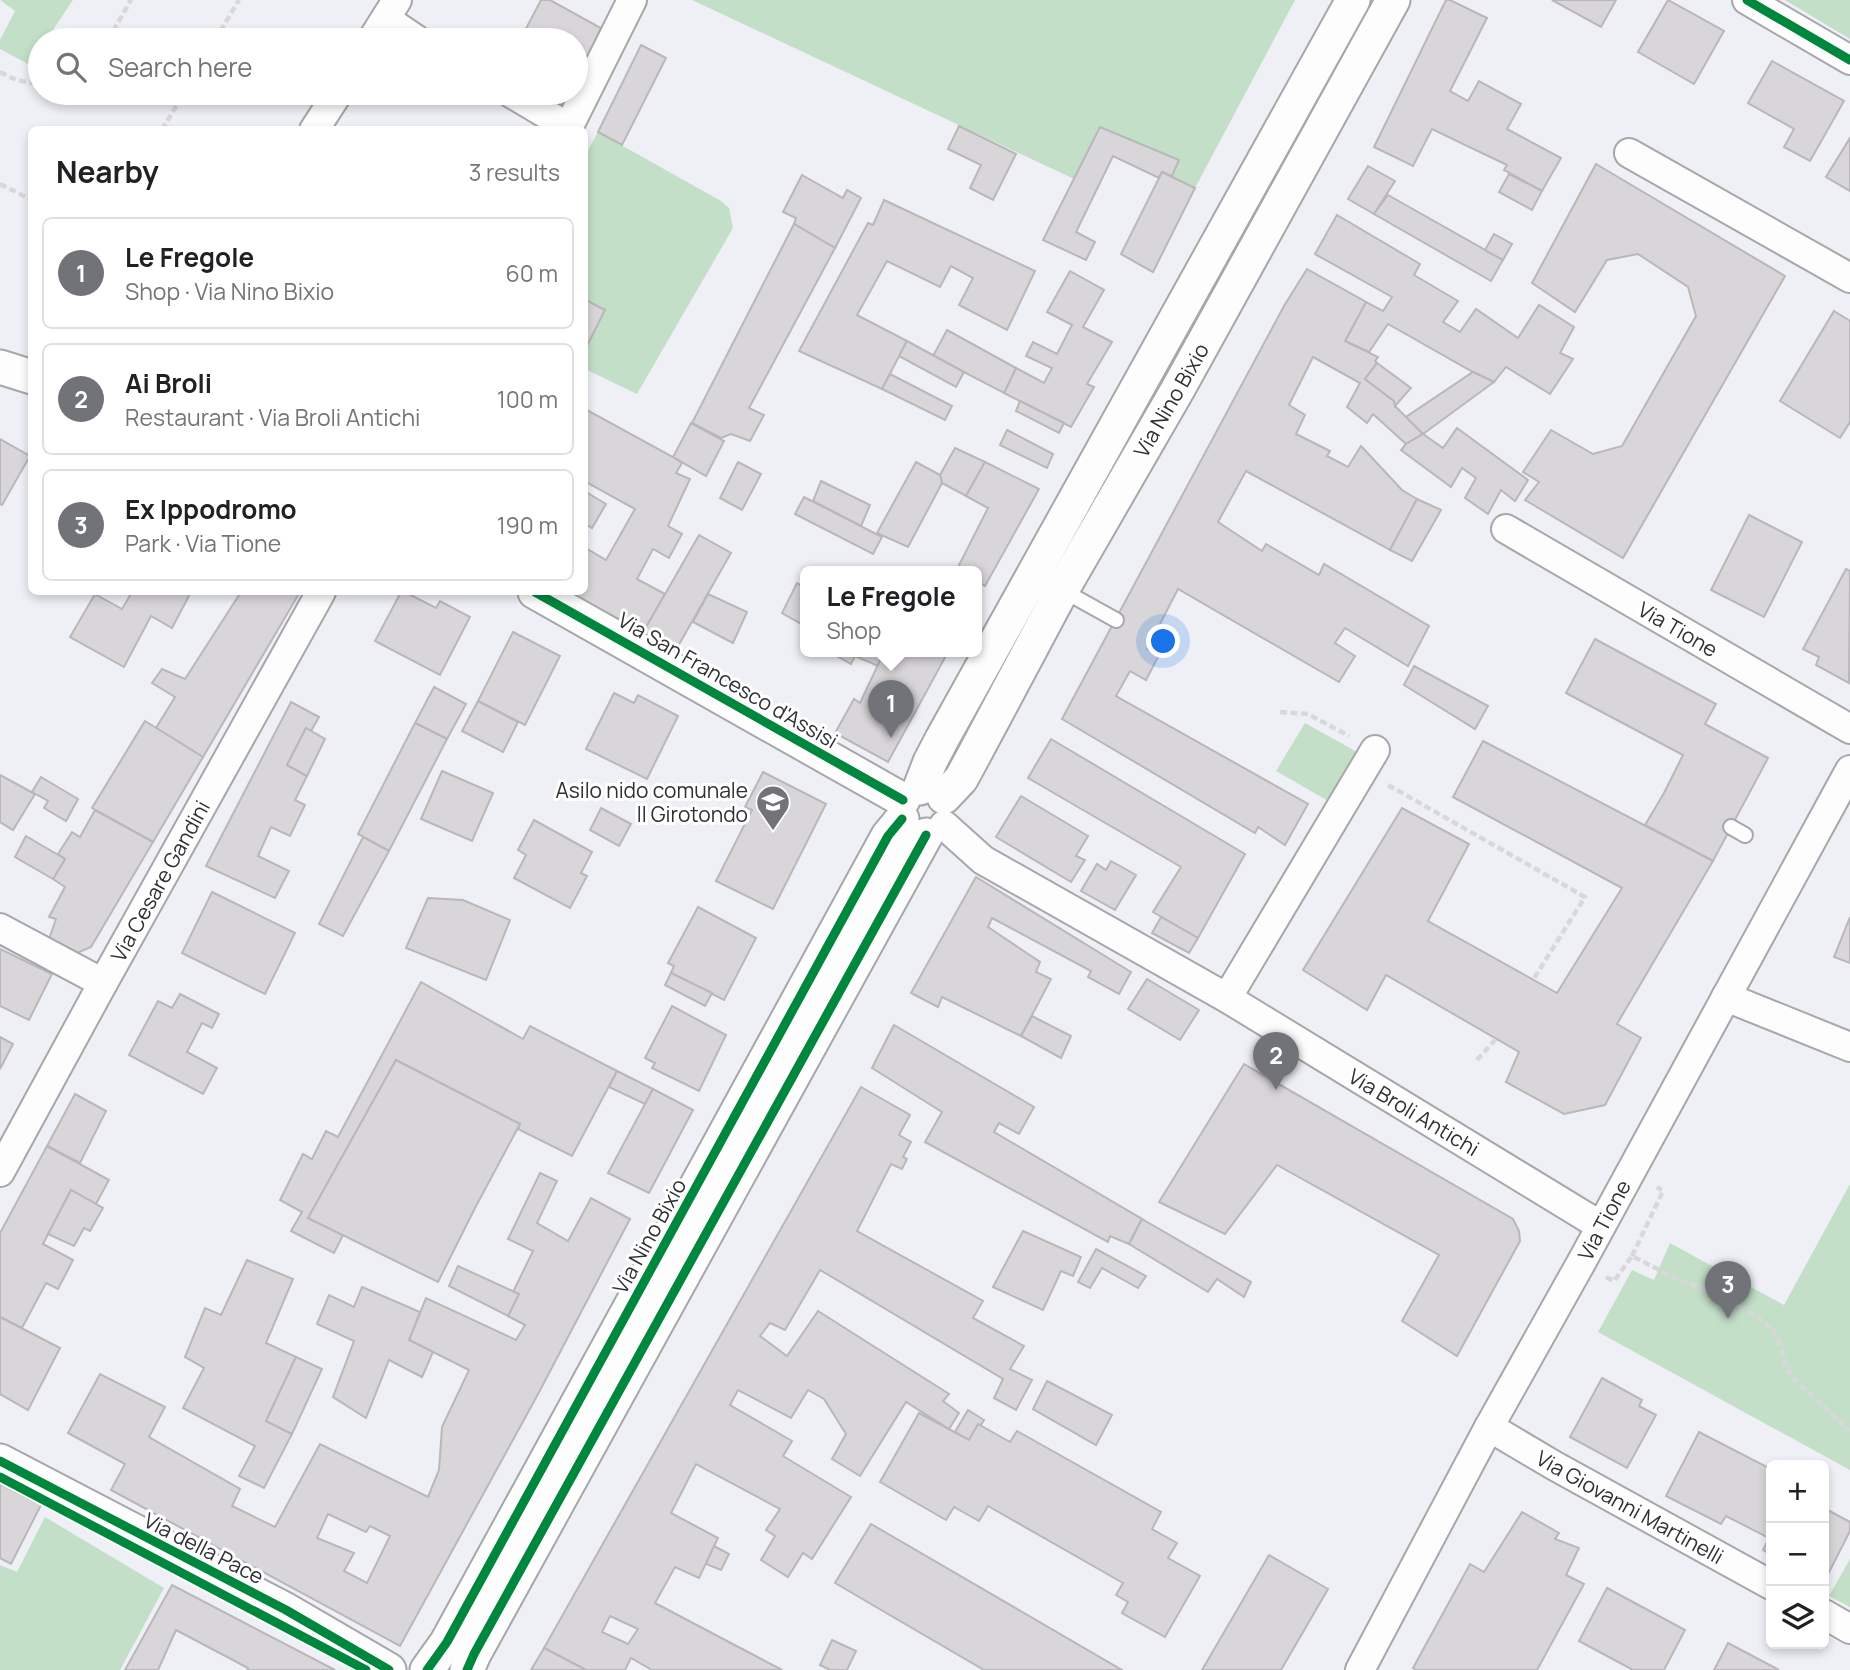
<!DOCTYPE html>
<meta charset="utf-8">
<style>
:root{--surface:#fff;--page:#f6f6f6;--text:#202124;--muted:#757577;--line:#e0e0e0;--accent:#727378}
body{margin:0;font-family:Manrope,sans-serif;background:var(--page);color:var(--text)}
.controls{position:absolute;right:21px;bottom:21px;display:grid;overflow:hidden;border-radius:10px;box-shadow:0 4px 10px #0003}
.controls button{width:63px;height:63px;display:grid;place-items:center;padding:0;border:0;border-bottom:2px solid var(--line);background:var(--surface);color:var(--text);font:35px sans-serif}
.you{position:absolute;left:1164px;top:642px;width:24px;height:24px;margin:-18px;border:5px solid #fff;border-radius:50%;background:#1a73e8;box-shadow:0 0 0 10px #1a73e833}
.badge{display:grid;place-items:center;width:46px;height:46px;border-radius:50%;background:var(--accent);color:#fff;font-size:23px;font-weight:700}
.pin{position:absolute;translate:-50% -58px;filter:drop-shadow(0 2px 4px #0008)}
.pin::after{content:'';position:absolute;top:37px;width:24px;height:21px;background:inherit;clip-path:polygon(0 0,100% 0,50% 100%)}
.popup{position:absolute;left:800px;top:566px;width:182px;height:91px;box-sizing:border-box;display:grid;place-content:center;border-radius:10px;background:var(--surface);filter:drop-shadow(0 2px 5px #0005);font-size:23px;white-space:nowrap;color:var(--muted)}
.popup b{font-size:26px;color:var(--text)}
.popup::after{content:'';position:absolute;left:50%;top:100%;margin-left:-14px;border:14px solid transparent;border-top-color:var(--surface)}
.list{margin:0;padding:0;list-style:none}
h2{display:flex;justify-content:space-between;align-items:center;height:91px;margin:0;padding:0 28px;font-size:30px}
h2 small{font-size:23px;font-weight:400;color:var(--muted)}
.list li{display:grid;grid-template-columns:46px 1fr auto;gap:21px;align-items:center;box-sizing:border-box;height:112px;margin:0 14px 14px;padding:0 14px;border:2px solid var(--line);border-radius:10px}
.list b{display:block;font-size:26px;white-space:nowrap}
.list p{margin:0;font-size:23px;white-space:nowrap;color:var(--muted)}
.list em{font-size:23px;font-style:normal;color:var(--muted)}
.icon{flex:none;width:38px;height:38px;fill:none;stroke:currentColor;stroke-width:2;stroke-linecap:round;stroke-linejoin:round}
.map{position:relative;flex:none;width:1850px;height:1670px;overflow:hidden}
.search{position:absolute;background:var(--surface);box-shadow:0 4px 10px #0003;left:28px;top:28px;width:560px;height:77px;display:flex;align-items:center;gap:18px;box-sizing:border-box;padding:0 24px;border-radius:38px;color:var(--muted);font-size:26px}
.panel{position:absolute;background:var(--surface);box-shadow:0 4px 10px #0003;left:28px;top:126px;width:560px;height:469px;border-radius:10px}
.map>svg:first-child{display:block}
</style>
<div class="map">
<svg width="1850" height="1670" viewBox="0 0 1850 1670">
<rect width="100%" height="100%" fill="#eff0f6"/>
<g fill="#c3dfc8">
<path d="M0,0H73L46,40H40V49L30,65L0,49V40L15,11Z"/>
<path d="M692,0H1295L1195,188L1172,176L1179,160L1100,127L1074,179Z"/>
<path d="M1785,0H1850V39Z"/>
<path d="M598,132L721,201L729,208L733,228L637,394L585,369L584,352L605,311L584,299L585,156Z"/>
<path d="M1305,723L1357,752L1330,802L1276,771Z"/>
<path d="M1850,1184V1470L1598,1332L1632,1270L1654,1280L1670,1243L1784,1305Z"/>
<path d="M45,1517L164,1588L120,1670H0V1565L17,1572Z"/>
<path d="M1850,1559V1607L1829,1596Z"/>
</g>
<g fill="#d9d6d9" stroke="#b9b7b9" stroke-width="2" fill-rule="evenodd">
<path d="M541,0H550L608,32L576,92V40H520Z"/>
<path d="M1446,0H1450L1487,18L1450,91L1468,101L1479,81L1521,104L1507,129L1561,158L1542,191L1504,170L1507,165L1432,129L1413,166L1374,147Z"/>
<path d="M1552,0H1616L1601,27Z"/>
<path d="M1668,0L1724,31L1694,84L1638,52Z"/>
<path d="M641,45L666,58L622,145L598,132Z"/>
<path d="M1772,61L1844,101L1810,161L1784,147L1794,129L1748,103Z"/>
<path d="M524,93H575L564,114Z"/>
<path d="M959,126L1016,154L993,200L970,188L981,165L948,149Z"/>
<path d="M1100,127L1179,160L1172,176L1162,172L1159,178L1113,156L1076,232L1095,242L1086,260L1043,240Z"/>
<path d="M1850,138V191L1826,177Z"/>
<path d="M1596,164L1785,276L1623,558L1525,500L1539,482L1523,472L1551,430L1593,454L1622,446L1696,316L1688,287L1638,254L1607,260L1575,312L1532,283Z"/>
<path d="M1368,166L1395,181L1374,214L1348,199Z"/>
<path d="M1162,172L1195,188L1153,272L1121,254Z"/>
<path d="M1509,174L1542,191L1532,210L1499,192Z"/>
<path d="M802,175L843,198L847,190L861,198L835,248L794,224L796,218L783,212Z"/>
<path d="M1388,195L1503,260L1491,281L1374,214Z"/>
<path d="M884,200L1035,271L1007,330L959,305L973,278L951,266L940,287L887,261L857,315L907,341L882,389L799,351L868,223L873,225Z"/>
<path d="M1337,215L1420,264L1414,275L1458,301L1443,322L1460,332L1476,309L1518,338L1539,305L1574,327L1560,353L1573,359L1550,394L1506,367L1494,382L1473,372L1388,324L1369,352L1345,341L1366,302L1383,311L1392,297L1315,254Z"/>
<path d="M794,224L835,248L749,408L764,415L750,441L731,434L721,438L692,423Z"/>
<path d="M1494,234L1512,244L1503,260L1485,250Z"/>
<path d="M1307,269L1366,302L1345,341L1378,357L1375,361L1377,363L1365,379L1394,401L1395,406L1423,434L1406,444L1373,414L1367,423L1347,407L1360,383L1313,357L1289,405L1305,415L1296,434L1330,451L1327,456L1348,467L1361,446L1402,490L1417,499L1390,550L1246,471L1218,522L1262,551L1266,544L1319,575L1324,564L1429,626L1408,666L1345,628L1335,643L1355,656L1339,682L1178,589L1147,649L1159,655L1146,680L1130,671L1116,696L1308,804L1285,845L1258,827L1255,833L1062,719L1284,306Z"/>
<path d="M1070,271L1104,290L1083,327L1112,342L1087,384L1094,387L1071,427L1004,393L1016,368L1044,383L1052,368L1026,356L1033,342L1057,354L1072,325L1047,312Z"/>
<path d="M584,299L605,310L584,352Z"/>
<path d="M1834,311L1850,321V422L1840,438L1780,401Z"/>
<path d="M947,330L1016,368L1004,393L933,356Z"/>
<path d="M907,341L964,372L956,387L899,356Z"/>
<path d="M1377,363L1411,388L1395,406L1394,401L1365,379Z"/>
<path d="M1473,372L1494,382L1423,434L1406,417Z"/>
<path d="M890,374L952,406L945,420L882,389Z"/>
<path d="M1020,401L1064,423L1059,433L1016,411Z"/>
<path d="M585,409L673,457L682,463L676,473L690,479L668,526L682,534L669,558L653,549L637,579L665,594L641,636L566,592H584V547L606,560L635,509L584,481Z"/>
<path d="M691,423L724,441L706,476L673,457Z"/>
<path d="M1457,428L1528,480L1515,501L1501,490L1488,514L1465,498L1476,478L1462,468L1451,487L1401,450L1406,444L1423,434L1443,448Z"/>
<path d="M1007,430L1053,454L1047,468L1000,445Z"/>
<path d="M0,439L30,456L2,505L0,504Z"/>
<path d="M955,448L985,462L966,496L942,483L940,475Z"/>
<path d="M738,462L761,474L742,510L720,498Z"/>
<path d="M916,462L940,475L942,483L908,547L877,533Z"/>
<path d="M985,462L1039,489L985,586L977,582V572L956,571L988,508L966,496Z"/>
<path d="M821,481L870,505L861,526L813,501Z"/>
<path d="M586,492L606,504L592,528L584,523V495Z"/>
<path d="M804,497L882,537L873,554L795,514Z"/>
<path d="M1417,499L1441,510L1412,561L1390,550Z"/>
<path d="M1749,515L1802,542L1764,617L1711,590Z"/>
<path d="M699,535L731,553L673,655L641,636Z"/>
<path d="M1846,569L1850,571L1849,683L1816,665L1819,657L1803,649Z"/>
<path d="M797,583L805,588V626L782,613Z"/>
<path d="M132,592H191L172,628L151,616L124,667L70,637L95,594L122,609Z"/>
<path d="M241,592H300L203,757L156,728L175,697L152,683L162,669L185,679Z"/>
<path d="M401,592H405L436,608L440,601L470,617L440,675L375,641Z"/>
<path d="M708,594L747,612L733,643L693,622Z"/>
<path d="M513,632L560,656L525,725L478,701Z"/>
<path d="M1595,639L1716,704L1705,724L1768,758L1713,861L1645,825L1664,793L1683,755L1566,693Z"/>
<path d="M830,652H884L878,666L855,656L851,664Z"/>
<path d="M884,652H948L888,762L835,733L854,699L860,703Z"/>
<path d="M1414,666L1488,706L1475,729L1404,685Z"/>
<path d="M434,687L466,704L447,739L415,723Z"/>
<path d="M614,693L634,703L638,695L678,716L647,779L586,749Z"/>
<path d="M478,701L518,722L503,752L462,731Z"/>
<path d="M291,702L319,717L311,731L306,728L287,765L307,776L295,800L305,805L290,836L271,827L258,856L289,871L275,898L206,866Z"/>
<path d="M145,721L203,757L153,842L92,808Z"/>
<path d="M415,723L447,739L389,851L358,834Z"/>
<path d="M306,728L325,739L307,776L287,765Z"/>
<path d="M1051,739L1245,854L1198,938L1153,912L1181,867L1028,778Z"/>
<path d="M1483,741L1713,861L1617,1024L1641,1038L1605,1105L1564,1114L1506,1082L1519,1052L1386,975L1367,1010L1303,970L1402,808L1469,844L1428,921L1557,993L1622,888L1453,797Z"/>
<path d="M442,771L493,793L472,841L421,819Z"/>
<path d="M763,772L826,804L773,909L716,881L752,810L745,807Z"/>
<path d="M0,775L35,794L13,830L0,822Z"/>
<path d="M41,777L78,799L66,821L44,808L48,801L32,792Z"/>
<path d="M1021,796L1088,836L1076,856L1085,860L1071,882L996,837Z"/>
<path d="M601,808L631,824L619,846L590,830Z"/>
<path d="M95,810L153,842L91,947L75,954L49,939L56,919L49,917L65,887L53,879L65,859L58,854L72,832L80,837Z"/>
<path d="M534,820L592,852L581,873L587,876L570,908L514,878L526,855L518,850Z"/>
<path d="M26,836L65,859L53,879L15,857Z"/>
<path d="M363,837L389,851L343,936L319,924Z"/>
<path d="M1111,861L1136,875L1115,910L1081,891L1097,864L1106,870Z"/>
<path d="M976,877L1131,972L1119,994L1088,977L1091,971L992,918L988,927L1040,962L1036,972L1051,979L1021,1036L942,997L938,1007L911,993Z"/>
<path d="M212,892L295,933L265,994L182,953Z"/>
<path d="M428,898L463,900L510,920L486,980L406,948Z"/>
<path d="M698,907L756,938L724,1000L671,973L674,966L668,963Z"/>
<path d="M1161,917L1198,938L1189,953L1152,933Z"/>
<path d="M1850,917V963L1834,957Z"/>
<path d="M0,949L52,974L29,1020L0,1006Z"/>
<path d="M671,973L712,993L705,1006L665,985Z"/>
<path d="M1147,979L1199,1010L1180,1040L1128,1009Z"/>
<path d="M421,982L523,1039L530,1026L617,1071L572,1156L518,1129L520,1124L396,1060L308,1218L343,1235L334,1253L291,1231L302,1212L280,1200L303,1154L312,1159L326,1131L338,1137Z"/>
<path d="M180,994L219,1014L212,1028L202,1023L187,1052L217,1068L203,1094L129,1055L158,1001L172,1008Z"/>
<path d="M672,1006L726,1035L699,1091L652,1068L655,1063L645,1058Z"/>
<path d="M1032,1016L1071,1036L1061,1058L1021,1036Z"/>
<path d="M894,1025L1034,1107L1019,1134L999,1123L994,1132L1142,1219L1129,1244L1110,1236L1108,1242L925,1142L942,1112L872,1068Z"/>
<path d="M0,1037L13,1044L0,1069Z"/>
<path d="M396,1060L520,1124L475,1208L438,1282L308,1218Z"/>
<path d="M1244,1064L1513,1219L1519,1231L1520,1241L1457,1356L1402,1321L1439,1255L1277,1165L1225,1234L1159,1202Z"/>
<path d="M617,1071L653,1089L645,1104L609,1087Z"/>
<path d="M861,1087L910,1115L899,1135L911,1142L903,1157L907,1159L902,1169L891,1164L857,1231L983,1301L973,1318L1024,1346L1010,1369L1032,1380L1016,1410L994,1398L1003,1379L820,1270L785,1330L770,1323L760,1336L787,1356L818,1311L949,1394L943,1401L959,1413L949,1429L906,1402L860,1476L832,1459L846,1434L824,1399L808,1390L791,1418L738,1390L730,1405L792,1441L783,1456L851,1497L812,1559L803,1553L788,1577L761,1560L775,1536L766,1530L780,1509L696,1464L671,1513L718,1538L699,1578L675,1567L655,1603L782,1670H652L631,1658L625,1670H586L544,1648ZM610,1616L638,1629L628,1644L602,1632Z"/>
<path d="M653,1089L693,1110L649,1193L608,1173Z"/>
<path d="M75,1094L106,1111L80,1163L47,1146Z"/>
<path d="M47,1146L109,1180L96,1204L71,1190L43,1244L73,1260L58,1289L46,1283L22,1328L0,1317V1233Z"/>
<path d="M540,1173L557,1181L537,1223L568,1241L591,1198L630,1219L537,1396L400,1646L111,1490L125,1464L68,1433L100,1374L165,1407L149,1437L240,1489L232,1506L275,1527L320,1444L428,1497L439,1470L442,1427L469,1370L409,1340L426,1298L516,1340L525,1325L508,1316L519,1294L513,1292L533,1251L508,1239ZM328,1514L366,1532L370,1526L390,1536L367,1583L344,1571L354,1553L317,1538Z"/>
<path d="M71,1190L103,1208L90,1231L84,1228L74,1246L48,1234Z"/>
<path d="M1142,1219L1251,1282L1244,1297L1217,1279L1208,1292L1129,1244Z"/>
<path d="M1023,1231L1081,1257L1073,1276L1061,1271L1043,1310L993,1287Z"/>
<path d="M1096,1249L1146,1276L1138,1288L1102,1268L1090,1288L1078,1282Z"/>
<path d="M247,1260L293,1279L266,1343L296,1357L266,1421L292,1434L264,1488L239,1476L255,1446L183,1408L204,1368L185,1357L205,1308L221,1315Z"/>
<path d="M458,1266L519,1294L508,1316L449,1286Z"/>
<path d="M362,1287L420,1312L409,1340L433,1352L422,1377L389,1360L366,1418L333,1397L354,1341L317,1324L329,1295L354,1307Z"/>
<path d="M0,1317L60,1348L28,1410L0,1394Z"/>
<path d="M296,1357L322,1369L292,1434L266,1421Z"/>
<path d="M1602,1378L1642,1400L1639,1406L1656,1415L1627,1468L1570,1437Z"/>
<path d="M1047,1381L1112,1415L1096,1445L1033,1409Z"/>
<path d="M968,1410L984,1420L971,1441L955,1432Z"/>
<path d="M919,1413L969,1440L978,1424L1010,1442L1017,1431L1161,1512L1152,1529L1177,1543L1168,1558L1200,1576L1165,1637L1122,1613L1128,1602L1116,1595L1123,1583L988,1506L979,1521L954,1507L946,1520L880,1482Z"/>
<path d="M1699,1432L1771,1469V1555L1763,1550L1769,1538L1726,1516L1721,1524L1666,1496Z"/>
<path d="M0,1484L41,1505L11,1564L0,1558Z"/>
<path d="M1824,1508L1850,1522V1531L1824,1582Z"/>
<path d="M1522,1512L1559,1533L1555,1539L1579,1548L1566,1575L1584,1584L1537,1670H1416L1413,1668L1470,1564L1484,1572Z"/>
<path d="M871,1524L1122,1670H984L835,1583Z"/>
<path d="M714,1546L729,1554L721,1570L706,1564Z"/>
<path d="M1269,1555L1328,1589L1281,1670H1202Z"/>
<path d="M172,1585L335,1670H247L248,1668L176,1630L158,1670H125Z"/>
<path d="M1607,1588L1685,1630L1664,1670H1633L1579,1641Z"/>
<path d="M832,1640L856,1651L847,1670H830L820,1665Z"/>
<path d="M1728,1643L1779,1670H1714Z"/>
<path d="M544,1648L586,1670H531Z"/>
</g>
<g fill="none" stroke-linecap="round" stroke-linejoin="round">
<g stroke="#a6a7ab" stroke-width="18">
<g id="service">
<path d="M1062,590L1116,620"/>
<path d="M1731,827L1745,835"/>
</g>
</g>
<g stroke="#a6a7ab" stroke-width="32">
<g id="minor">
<path d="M1747,0L1850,60"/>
<path d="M386,19L417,40"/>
<path d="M372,40L397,0"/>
<path d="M511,93L568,127"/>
<path d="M314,130L338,93"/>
<path d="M567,130L632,0"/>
<path d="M1629,153L1850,278"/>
<path d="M1506,529L1850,729"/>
<path d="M944,825L983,860L1227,998L1601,1226"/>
<path d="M0,928L103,983"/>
<path d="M1726,997L1850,1047"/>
<path d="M1227,998L1375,750"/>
<path d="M0,1172L103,983L321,592"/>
<path d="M1489,1427L1555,1466L1771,1585"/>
<path d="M1824,1614L1850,1629"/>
<path d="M1360,1670L1489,1427L1581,1263L1850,770"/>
</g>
</g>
<g stroke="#a6a7ab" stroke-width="37">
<g id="tertiary">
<path d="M0,367L32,377"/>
<path d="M535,592L903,800"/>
<path d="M920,788L930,762L942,739L1353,0"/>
<path d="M944,797L961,779L973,757L1062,590L1178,389L1393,0"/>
<path d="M0,1461L286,1610L389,1670"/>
<path d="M427,1670L447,1642L888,836L902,819"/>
<path d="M467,1670L474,1654L926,835"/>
</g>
</g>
<g stroke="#d8d8da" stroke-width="4.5" stroke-dasharray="7 3.5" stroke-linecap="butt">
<path d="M108,40L131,0"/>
<path d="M215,40L239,0"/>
<path d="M0,72L16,80L40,84"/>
<path d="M162,130L184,93"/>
<path d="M0,184L32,200"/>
<path d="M1280,712L1308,714L1349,736"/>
<path d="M1388,785L1585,897L1533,980"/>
<path d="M1477,1060L1496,1039"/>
<path d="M1632,1256L1663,1191L1657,1187"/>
<path d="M1606,1277L1614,1281L1632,1256L1675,1278L1704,1289L1754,1315L1773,1329L1781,1347L1786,1367L1794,1379L1850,1431"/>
</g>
<use href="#service" stroke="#fdfdfe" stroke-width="14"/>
<use href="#minor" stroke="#fdfdfe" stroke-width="28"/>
<use href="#tertiary" stroke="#fdfdfe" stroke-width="33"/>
<g stroke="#fff" stroke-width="13">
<g id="cycleway">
<path d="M1747,0L1850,60"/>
<path d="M535,592L903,800"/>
<path d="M0,1461L286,1610L389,1670"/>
<path d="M0,1477L366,1670"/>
<path d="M427,1670L447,1642L888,836L902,819"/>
<path d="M467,1670L474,1654L926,835"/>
</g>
</g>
<use href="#cycleway" stroke="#00873e" stroke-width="9"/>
</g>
<defs>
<g id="school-pin" transform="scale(1.75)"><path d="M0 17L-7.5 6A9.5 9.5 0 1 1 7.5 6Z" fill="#727378" stroke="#fff"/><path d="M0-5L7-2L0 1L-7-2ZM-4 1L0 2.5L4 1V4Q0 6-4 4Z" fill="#fff"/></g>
</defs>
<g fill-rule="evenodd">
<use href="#school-pin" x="773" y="802"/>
</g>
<g text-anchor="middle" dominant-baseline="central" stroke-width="6" stroke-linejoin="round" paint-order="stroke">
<g font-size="21" fill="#2f3034" stroke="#fff">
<text transform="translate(1171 400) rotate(-60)">Via Nino Bixio</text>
<text transform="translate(1678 629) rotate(30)">Via Tione</text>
<text transform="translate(728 680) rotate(30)">Via San Francesco d'Assisi</text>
<text transform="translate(160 881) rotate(-61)">Via Cesare Gandini</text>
<text transform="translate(1414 1112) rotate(31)">Via Broli Antichi</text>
<text transform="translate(1604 1220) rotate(-62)">Via Tione</text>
<text transform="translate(649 1236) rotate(-61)">Via Nino Bixio</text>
<text transform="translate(1630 1507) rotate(29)">Via Giovanni Martinelli</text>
<text transform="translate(204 1548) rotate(27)">Via della Pace</text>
</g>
<g font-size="21" fill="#2f3034" stroke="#fff" text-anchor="end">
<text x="748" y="790">Asilo nido comunale<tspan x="748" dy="24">Il Girotondo</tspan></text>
</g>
</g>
</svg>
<div class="controls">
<button>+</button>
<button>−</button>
<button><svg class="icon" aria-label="layers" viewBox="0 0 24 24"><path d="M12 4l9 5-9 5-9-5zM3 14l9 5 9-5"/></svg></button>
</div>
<div class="you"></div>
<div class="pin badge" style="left:891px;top:738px">1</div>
<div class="popup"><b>Le Fregole</b>Shop</div>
<div class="pin badge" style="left:1276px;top:1090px">2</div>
<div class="pin badge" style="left:1728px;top:1319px">3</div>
<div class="search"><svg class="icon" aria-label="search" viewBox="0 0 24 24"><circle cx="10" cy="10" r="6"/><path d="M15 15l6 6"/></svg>Search here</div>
<section class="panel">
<h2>Nearby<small>3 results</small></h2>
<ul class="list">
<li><span class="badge">1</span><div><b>Le Fregole</b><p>Shop · Via Nino Bixio</p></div><em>60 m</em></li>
<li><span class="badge">2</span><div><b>Ai Broli</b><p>Restaurant · Via Broli Antichi</p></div><em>100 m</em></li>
<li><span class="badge">3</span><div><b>Ex Ippodromo</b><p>Park · Via Tione</p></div><em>190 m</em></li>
</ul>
</section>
</div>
